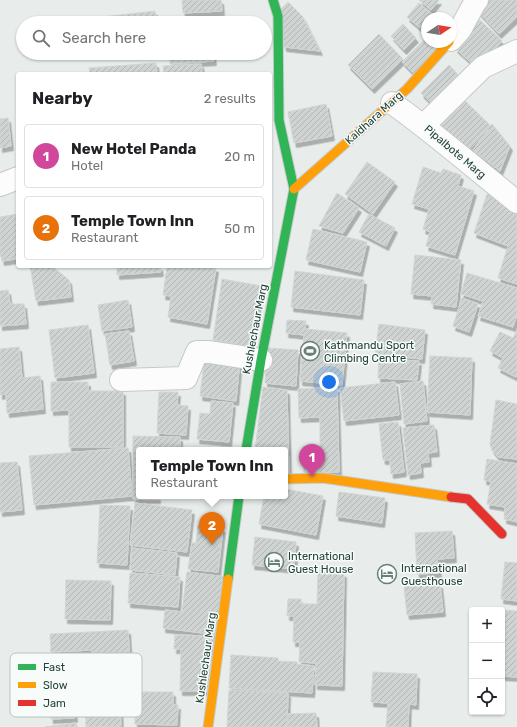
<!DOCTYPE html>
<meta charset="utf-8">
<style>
:root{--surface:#fff;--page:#f6f6f6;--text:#202124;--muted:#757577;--line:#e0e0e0;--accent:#697e78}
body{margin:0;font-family:Rubik,sans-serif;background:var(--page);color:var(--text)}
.controls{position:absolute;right:12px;bottom:12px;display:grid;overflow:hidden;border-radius:4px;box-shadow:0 1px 3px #0004}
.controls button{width:36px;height:36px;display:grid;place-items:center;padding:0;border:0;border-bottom:1px solid var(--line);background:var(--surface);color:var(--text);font:20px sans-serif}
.compass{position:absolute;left:421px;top:12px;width:36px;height:36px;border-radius:50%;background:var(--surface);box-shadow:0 1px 3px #0004;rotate:78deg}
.you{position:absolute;left:329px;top:382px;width:14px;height:14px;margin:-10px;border:3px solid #fff;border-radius:50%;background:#1a73e8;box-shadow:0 0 0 6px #1a73e833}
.badge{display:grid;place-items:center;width:26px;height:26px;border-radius:50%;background:var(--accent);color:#fff;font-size:13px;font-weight:700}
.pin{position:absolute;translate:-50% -33px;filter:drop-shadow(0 1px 2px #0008)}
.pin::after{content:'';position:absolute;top:21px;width:14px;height:12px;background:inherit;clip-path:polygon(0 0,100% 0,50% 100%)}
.popup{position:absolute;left:136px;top:447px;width:152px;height:52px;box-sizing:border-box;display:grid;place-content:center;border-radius:4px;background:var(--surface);filter:drop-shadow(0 1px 3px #0005);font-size:13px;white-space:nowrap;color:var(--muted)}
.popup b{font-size:15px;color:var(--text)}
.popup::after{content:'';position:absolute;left:50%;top:100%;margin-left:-8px;border:8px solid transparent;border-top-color:var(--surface)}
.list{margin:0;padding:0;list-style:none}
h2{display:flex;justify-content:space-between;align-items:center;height:52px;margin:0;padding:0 16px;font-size:17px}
h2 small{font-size:13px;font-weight:400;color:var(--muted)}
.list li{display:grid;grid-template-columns:26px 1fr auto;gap:12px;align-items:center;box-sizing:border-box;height:64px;margin:0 8px 8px;padding:0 8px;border:1px solid var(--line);border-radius:4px}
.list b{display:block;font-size:15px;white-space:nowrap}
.list p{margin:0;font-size:13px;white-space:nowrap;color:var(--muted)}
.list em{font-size:13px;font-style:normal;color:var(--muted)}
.icon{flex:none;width:22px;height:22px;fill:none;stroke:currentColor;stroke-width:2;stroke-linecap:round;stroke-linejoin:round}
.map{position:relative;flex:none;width:517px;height:727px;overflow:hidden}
.search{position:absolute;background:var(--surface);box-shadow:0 1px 3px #0004;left:16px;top:16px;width:256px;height:44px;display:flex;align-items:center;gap:10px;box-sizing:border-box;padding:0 14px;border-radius:22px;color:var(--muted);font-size:15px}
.panel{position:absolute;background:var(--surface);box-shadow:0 1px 3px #0004;left:16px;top:72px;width:256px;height:196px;border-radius:4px}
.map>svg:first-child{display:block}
</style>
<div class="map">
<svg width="517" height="727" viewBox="0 0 517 727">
<defs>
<pattern id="building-hatch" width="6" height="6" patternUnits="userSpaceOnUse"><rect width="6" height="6" fill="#cfd4d2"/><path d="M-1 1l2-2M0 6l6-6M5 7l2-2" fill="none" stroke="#b2b7b5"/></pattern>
<filter id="shadow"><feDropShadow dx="2.5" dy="4.5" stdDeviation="0" flood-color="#0004"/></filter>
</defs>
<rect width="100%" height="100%" fill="#e8edeb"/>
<g fill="url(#building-hatch)" stroke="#d1d6d4" filter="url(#shadow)">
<path d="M182,0H221L222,11L183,13Z"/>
<path d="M419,0H439L431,10Z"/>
<path d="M481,0H516L517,2V17L499,34L474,7Z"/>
<path d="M288,2L303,17L320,51L284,47L281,9Z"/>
<path d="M419,3L432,14L429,18H427V21L420,28L407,17Z"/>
<path d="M155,11L156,23H85V19Z"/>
<path d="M210,19V23H168Z"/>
<path d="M480,20L502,41L477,68L455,48Z"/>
<path d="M403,24L416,38L404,50L391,36Z"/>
<path d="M379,34L403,59L372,89L348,65Z"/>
<path d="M426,38L427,42H430L439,52L415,75L402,62Z"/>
<path d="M170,53H213L214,61L170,64Z"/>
<path d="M156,63L157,74H90L89,68Z"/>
<path d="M201,64L202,74H164L163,66Z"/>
<path d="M449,65L465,82L438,110L421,93Z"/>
<path d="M460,96L492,127L468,151L436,120Z"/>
<path d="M326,104L332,136L294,143L288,112Z"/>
<path d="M8,118L11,146L0,148V119Z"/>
<path d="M492,124L510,146L500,171L473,150Z"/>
<path d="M367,162L395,182L373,214L345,194Z"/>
<path d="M423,167L441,173L443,169L461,175L458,186L474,191L455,255L426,246L430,232L423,229L429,209L412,204Z"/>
<path d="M337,193L359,208L343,233L319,226Z"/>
<path d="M487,194L517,212V284L498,278L508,246L474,233Z"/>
<path d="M18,214V253H14L16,259L2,261L1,256H0V217Z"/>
<path d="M369,214L395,228L386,246L359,232Z"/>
<path d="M313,229L367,242L360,272L306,260Z"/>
<path d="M415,255L461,260L456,307L431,304L432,296L411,294Z"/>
<path d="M30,266H52L69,280L71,297L36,301Z"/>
<path d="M117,266H160L161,272L117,275Z"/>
<path d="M167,266H206L216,268L207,324L168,317L171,296L163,295Z"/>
<path d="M295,271L364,280L360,315L291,307Z"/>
<path d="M467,273L517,288V314L513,327L478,316L483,301L461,294Z"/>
<path d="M222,279L261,286L252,347L213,340Z"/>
<path d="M8,290L10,304H24L26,324L0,326V291Z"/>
<path d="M462,298L478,304L469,332L453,326Z"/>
<path d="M128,300L132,327L102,331L98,305Z"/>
<path d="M287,320L306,321L305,329L347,333L342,385L300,381L304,335L286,333Z"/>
<path d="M379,324L425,330L422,359L375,354Z"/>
<path d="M88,325L94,373L55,378L49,330Z"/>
<path d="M517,330V375L516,377L498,368L503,358L490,351L500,332L513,338Z"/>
<path d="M129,331L134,361L110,365L105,334Z"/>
<path d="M19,347L22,378L40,376L43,409L7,413L6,394L0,395V349Z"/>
<path d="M267,348L298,350L296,386L265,383Z"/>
<path d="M205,354L240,359L236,401L200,396Z"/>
<path d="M430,356L472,358L470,415L427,412Z"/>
<path d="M379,359L419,361L417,380L378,378Z"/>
<path d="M423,381L427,421L404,424L400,384Z"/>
<path d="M51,382H88V391H123V447H69V410L51,411Z"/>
<path d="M395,382L399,415L344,421L340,388Z"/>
<path d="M263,387L287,390L289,477H285V450H255Z"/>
<path d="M337,388L339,472L304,473L303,447H320V417L299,418L298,389Z"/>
<path d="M159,392H178L177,405L188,406L186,435L157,433Z"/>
<path d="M496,400L517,404V459L498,457L492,450L490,444Z"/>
<path d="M211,401L233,403L229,442L197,439L200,413L210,414Z"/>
<path d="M398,422L404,472L391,474L390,460H383L379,424Z"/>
<path d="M434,425L437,452L428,453L429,462L420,463L421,473L408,475L403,428Z"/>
<path d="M133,436L180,437V450H139V496H158V499H133Z"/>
<path d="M128,448L132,496L34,505L29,456Z"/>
<path d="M487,459L517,464V522L504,519L505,507L487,504L491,481L484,480Z"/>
<path d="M17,462L22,510L0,512V463Z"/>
<path d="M285,489L323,496L316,535L259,524L264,496H285Z"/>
<path d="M339,492L385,498L382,523L336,516Z"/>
<path d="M135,503L192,510L187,552L130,545Z"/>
<path d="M100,505L130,506L127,565L97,563Z"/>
<path d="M198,525L223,528L218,572L188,569L192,543H196Z"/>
<path d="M452,531L454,558L437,559L439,573L417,574L415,533Z"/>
<path d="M255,537L296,542L294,569L252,565Z"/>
<path d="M132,548L177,553L175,575L130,570Z"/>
<path d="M505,562L517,563V601L501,599Z"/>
<path d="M187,572L225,577L218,635L163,628L165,610L182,612Z"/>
<path d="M318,572L344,573L342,686L315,685L316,663L299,662L300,642H293L294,616H287L288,599H301V604H317Z"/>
<path d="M130,573L180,577L178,607L128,603Z"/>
<path d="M66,580L111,581L110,620L65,619Z"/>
<path d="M440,584L443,612L407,615L404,587Z"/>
<path d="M502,610L517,611V677L502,676Z"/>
<path d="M128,630L131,679L93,681L92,650L51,652L50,634Z"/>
<path d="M175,635L211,636L210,691H180L181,649H174Z"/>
<path d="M231,655L278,658V661L297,662V664L314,666L312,693L229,688Z"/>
<path d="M91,658L93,684L78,685L76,659Z"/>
<path d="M373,672L417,674L416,705L409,704L408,727H386L388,703L371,702Z"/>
<path d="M73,680L75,718L51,719L49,682Z"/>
<path d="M119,687L121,726L86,727L85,688Z"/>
<path d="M229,690L288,693L287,727H227Z"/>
<path d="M129,692H173V705H178L177,725L135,724V703H129Z"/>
<path d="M316,713L317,727H288V714Z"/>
<path d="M76,723L77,727H45Z"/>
</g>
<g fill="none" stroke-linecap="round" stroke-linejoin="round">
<g stroke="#c5cac8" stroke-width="24">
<g id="street">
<path d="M451,40L460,30L474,4L477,0"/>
<path d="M392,103C436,134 475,169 517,202"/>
<path d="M424,125L483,67L517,51"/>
<path d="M0,185L18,178"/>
<path d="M121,380L186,378L197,352H209L261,360"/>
</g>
</g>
<g stroke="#c3cbc8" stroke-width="11">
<g id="fast">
<path d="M246,450L261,360L294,189L279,120L278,16L273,0"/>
<path d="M228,579L239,496"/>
</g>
</g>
<g stroke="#c3cbc8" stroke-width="11">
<g id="slow">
<path d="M294,189L407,89L449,42"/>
<path d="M285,479L323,478L451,497"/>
<path d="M208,727L228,579"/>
</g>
</g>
<g stroke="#c3cbc8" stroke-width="11">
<path id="jam" d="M451,497L468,499L502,534"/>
</g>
<use href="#street" stroke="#fcfcfc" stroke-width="22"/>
<use href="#fast" stroke="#30b455" stroke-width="9"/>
<use href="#slow" stroke="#ff9f0a" stroke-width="9"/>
<use href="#jam" stroke="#e5322d" stroke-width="9"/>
</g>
<defs>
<g id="stadium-ring" transform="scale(1)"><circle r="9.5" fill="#f7fbf9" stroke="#697e78" stroke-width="1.5"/><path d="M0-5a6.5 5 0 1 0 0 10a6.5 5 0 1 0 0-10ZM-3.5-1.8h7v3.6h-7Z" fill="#697e78"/></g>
<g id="hotel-ring" transform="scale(1)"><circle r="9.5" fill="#f7fbf9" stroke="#697e78" stroke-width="1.5"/><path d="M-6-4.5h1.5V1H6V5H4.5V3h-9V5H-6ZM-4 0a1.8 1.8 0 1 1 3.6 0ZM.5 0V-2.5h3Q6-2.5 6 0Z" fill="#697e78"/></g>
</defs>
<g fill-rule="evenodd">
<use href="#stadium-ring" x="310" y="351"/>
<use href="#hotel-ring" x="274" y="562"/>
<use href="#hotel-ring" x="387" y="574"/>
</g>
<g text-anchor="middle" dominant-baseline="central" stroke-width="3" stroke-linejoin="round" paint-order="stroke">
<g font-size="11" fill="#24423a" stroke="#f7fbf9">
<text transform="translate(374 118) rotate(-42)">Kaldhara Marg</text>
<text transform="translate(455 152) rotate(40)">Pipalbote Marg</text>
<text transform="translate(255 329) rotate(-79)">Kushlechaur Marg</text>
<text transform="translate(206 658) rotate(-82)">Kushlechaur Marg</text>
</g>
<g font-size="11" fill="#24423a" stroke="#f7fbf9" text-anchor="start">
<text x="324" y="345">Kathmandu Sport<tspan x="324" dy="13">Climbing Centre</tspan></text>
<text x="288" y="556">International<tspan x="288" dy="13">Guest House</tspan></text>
<text x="401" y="568">International<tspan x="401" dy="13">Guesthouse</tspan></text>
</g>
</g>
<rect x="10" y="653" width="132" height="64" rx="6" fill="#f7fbf9" stroke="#b8c4c0" stroke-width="1"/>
<rect x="18" y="664" width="18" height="6" fill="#30b455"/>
<rect x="18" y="682" width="18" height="6" fill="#ff9f0a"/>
<rect x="18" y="700" width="18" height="6" fill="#e5322d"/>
<g font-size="11" fill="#24423a">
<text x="43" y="671">Fast</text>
<text x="43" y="689">Slow</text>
<text x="43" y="707">Jam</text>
</g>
</svg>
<div class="controls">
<button>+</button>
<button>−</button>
<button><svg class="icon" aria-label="locate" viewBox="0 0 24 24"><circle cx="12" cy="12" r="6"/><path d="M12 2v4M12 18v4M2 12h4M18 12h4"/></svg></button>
</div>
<svg class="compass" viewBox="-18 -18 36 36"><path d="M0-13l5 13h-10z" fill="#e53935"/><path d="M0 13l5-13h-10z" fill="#757577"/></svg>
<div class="you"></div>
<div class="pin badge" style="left:312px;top:477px;background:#d1479c">1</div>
<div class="pin badge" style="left:212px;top:545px;background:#e8710a">2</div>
<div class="popup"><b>Temple Town Inn</b>Restaurant</div>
<div class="search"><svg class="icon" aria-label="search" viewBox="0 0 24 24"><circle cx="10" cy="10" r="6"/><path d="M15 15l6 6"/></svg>Search here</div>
<section class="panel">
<h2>Nearby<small>2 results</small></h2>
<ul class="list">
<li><span class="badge" style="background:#d1479c">1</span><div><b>New Hotel Panda</b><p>Hotel</p></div><em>20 m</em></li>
<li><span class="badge" style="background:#e8710a">2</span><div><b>Temple Town Inn</b><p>Restaurant</p></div><em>50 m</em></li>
</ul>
</section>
</div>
